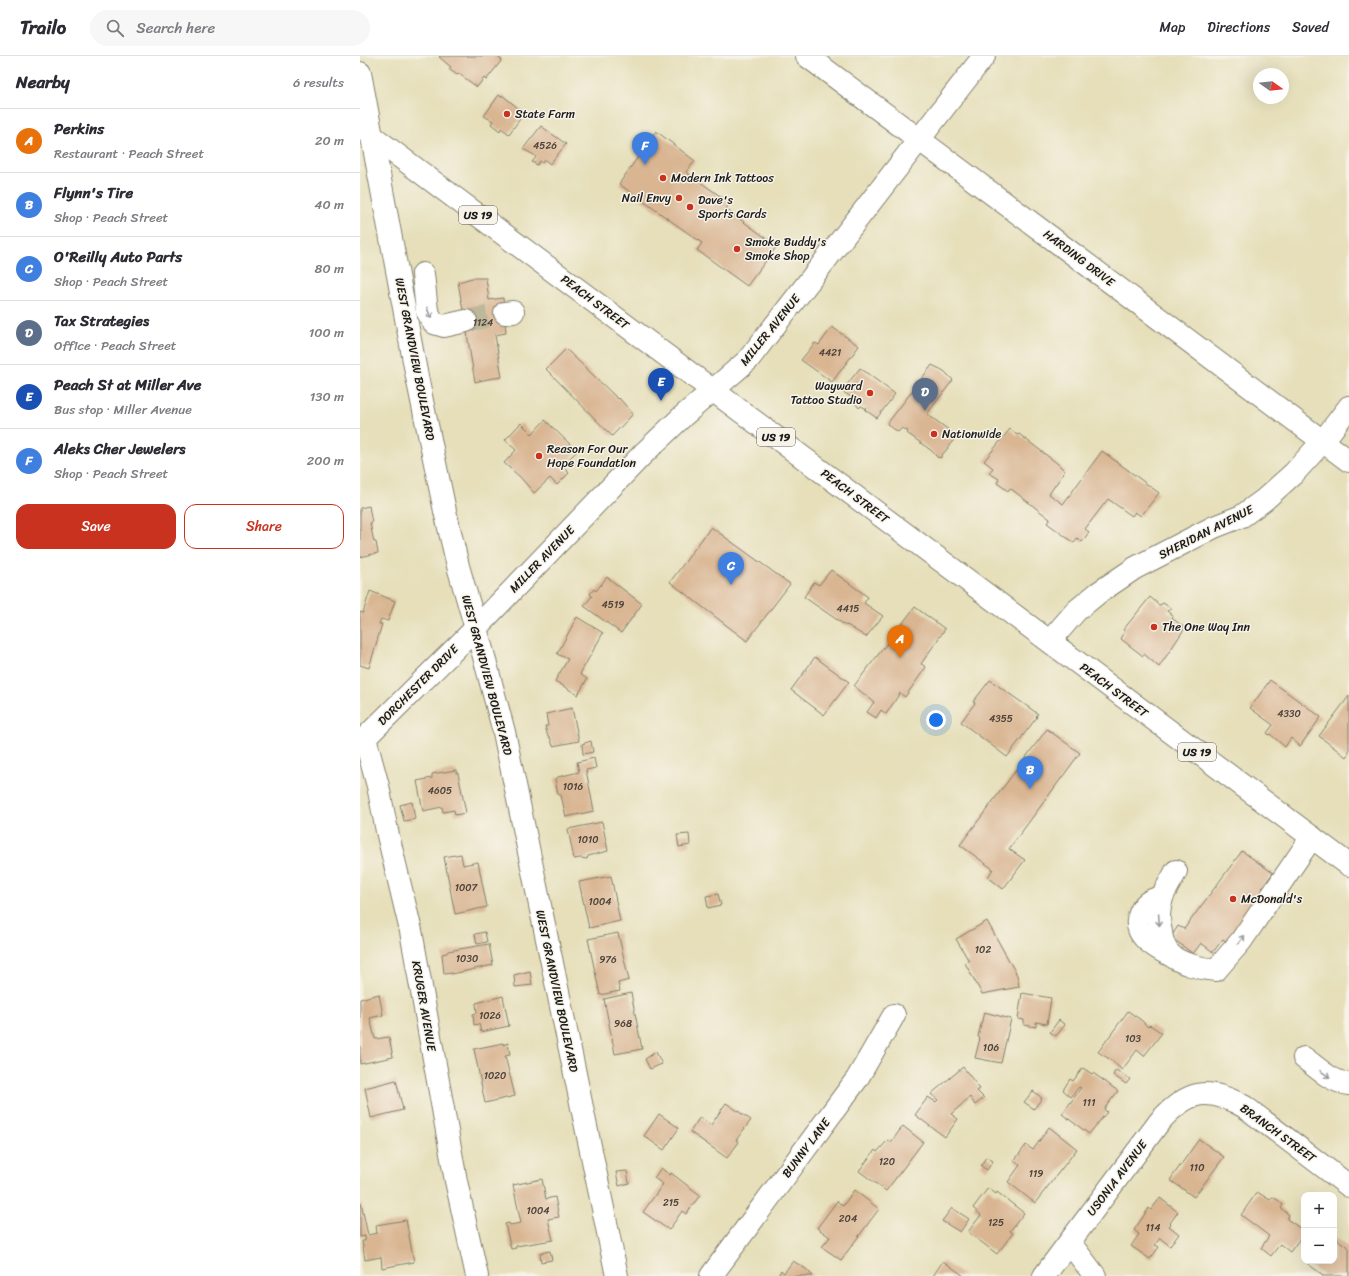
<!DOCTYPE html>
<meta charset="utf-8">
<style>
:root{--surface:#fff;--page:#f7f7f7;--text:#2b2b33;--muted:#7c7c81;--line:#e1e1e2;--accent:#c8321e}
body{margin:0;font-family:Sriracha,sans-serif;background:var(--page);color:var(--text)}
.controls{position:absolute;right:12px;bottom:12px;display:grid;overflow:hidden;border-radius:8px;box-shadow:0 4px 16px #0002}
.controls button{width:36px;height:36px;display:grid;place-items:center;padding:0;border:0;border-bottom:1px solid var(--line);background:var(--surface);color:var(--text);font:20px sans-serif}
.compass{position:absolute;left:893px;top:12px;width:36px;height:36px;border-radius:50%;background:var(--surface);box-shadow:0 4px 16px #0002;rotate:105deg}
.you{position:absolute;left:576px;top:664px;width:14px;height:14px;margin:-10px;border:3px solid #fff;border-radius:50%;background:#1a73e8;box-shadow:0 0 0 6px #1a73e833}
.badge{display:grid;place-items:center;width:26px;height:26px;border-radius:50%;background:var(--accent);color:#fff;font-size:13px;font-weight:700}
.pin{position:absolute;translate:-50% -33px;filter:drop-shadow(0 1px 2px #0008)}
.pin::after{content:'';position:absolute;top:21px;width:14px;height:12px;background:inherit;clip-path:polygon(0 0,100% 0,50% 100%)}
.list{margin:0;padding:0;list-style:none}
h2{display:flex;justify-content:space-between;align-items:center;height:52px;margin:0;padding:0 16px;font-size:17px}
h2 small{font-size:13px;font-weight:400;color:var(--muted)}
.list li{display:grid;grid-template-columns:26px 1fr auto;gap:12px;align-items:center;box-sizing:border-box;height:64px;padding:0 16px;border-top:1px solid var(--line)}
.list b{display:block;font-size:15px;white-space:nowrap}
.list p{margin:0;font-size:13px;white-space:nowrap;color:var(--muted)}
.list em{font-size:13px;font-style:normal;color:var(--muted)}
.actions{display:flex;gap:8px;padding:12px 16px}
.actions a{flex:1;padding:9px 0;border:1px solid var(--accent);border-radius:12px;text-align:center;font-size:14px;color:var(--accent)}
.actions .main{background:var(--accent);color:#fff}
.icon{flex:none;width:22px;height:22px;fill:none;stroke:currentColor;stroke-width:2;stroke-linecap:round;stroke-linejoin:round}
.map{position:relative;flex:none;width:989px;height:1220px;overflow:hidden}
header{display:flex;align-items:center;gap:24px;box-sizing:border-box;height:56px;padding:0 20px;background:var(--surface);border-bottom:1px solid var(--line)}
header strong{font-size:19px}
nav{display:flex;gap:22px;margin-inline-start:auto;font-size:14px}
.search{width:280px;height:36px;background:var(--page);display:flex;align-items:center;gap:10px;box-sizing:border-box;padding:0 14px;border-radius:22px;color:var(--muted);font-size:15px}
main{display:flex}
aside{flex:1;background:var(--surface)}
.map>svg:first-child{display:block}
</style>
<header>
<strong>Trailo</strong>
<div class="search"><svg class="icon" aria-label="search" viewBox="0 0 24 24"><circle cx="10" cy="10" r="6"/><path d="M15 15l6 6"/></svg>Search here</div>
<nav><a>Map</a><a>Directions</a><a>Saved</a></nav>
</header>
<main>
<aside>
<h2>Nearby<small>6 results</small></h2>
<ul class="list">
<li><span class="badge" style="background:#e8710a">A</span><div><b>Perkins</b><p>Restaurant · Peach Street</p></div><em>20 m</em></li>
<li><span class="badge" style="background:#3f7fe0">B</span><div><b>Flynn's Tire</b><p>Shop · Peach Street</p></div><em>40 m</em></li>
<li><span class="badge" style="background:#3f7fe0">C</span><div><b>O'Reilly Auto Parts</b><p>Shop · Peach Street</p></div><em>80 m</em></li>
<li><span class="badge" style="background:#5c6f8a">D</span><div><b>Tax Strategies</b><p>Office · Peach Street</p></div><em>100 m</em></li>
<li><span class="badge" style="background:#1a4fb4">E</span><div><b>Peach St at Miller Ave</b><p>Bus stop · Miller Avenue</p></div><em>130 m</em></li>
<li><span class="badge" style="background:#3f7fe0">F</span><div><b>Aleks Cher Jewelers</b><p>Shop · Peach Street</p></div><em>200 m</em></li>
</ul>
<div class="actions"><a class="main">Save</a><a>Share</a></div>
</aside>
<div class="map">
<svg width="989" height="1220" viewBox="0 0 989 1220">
<rect width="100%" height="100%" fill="#f7f3e8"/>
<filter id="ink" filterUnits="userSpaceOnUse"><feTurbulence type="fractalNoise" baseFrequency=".025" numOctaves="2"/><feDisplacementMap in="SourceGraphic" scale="8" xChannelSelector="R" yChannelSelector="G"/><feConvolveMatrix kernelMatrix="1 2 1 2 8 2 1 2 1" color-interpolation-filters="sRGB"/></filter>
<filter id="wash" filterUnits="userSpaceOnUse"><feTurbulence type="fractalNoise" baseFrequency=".012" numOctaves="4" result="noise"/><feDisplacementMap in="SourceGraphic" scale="16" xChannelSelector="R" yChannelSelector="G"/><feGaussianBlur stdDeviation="0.9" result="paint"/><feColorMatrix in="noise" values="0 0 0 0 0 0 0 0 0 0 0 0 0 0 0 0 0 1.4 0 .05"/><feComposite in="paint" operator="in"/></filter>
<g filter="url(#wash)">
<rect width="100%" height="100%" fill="#e6dfba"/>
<g id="blocks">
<g fill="#d9b592">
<path d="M80,0H140L139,2L142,4L126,24L124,22L117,31L98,17L97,19L89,13L91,11L79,1Z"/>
<path d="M139,39L141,41L142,39L163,56L159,62L160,63L149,78L141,72L140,75L131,68L133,65L124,60Z"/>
<path d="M181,70L206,88L190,108L185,104L182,107L180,105L177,109L172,106L176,101L174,99L163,93Z"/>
<path d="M296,75L335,105L326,116L370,147L366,153L417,190L387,230L337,194L342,187L259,128Z"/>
<path d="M112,222H126L129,244L143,242L146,277L135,279L142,321L128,323L115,326L108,284L106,265L102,249L98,226Z"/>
<path d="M472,271L499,290L472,326L441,304L455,287L459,289Z"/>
<path d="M206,293L258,343L259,342L273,358L252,380L186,313Z"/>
<path d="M572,309L584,315L593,324L567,358L597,380L587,392H588L581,400V402L579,401L578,402L572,395L547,377L548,375L542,372L538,376L527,368Z"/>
<path d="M500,312L535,338L517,362L505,354L507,353L501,350L499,352L496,348L490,344L492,342L482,335Z"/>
<path d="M185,364L217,395L202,410L209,417L197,429L190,422L174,437L160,421L144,407L156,394L145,384L161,367L172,378Z"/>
<path d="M650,373L657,379L659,378L698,408L705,415L689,438L703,448L742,395L799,437L781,460L775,456L772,460L748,443L725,473L729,476L722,486L717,482L714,487L687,467L690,463L650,432L648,435L637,427L639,423L629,417L633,412L624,405Z"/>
<path d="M9,450L12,467H10L14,486H16L18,497L0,501V452Z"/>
<path d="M351,471L430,528L387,585L310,526Z"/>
<path d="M471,514L508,541L504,547L523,560L506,581L487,569L486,570L444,541L454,526L459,529Z"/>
<path d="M247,521L282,548L261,577L224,550L232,540L230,538L234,533L236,535Z"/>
<path d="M10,535L35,545L28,565L21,563L19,568H22L9,612L0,609V556L3,557Z"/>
<path d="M790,541L797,547V548L800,549L803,547L811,552L807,555L813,560L812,562L825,572L799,611L784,598L783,600L761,583L765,575L763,574Z"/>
<path d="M555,551L585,573L561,608L566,611L545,641L540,637L526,658L521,654L516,662L507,656L514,646L494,630Z"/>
<path d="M217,561L243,577L220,618L227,623L218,639L195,625L208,603L197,598Z"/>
<path d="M455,601L489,626L464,659L431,634Z"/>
<path d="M630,624L678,658L676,660L677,661L647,701L601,666L615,647L613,646Z"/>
<path d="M910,624L961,661L940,690L931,682L925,691L910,678L909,679L907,677L913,669L890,652Z"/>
<path d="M989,640V697L986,701L959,680Z"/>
<path d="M212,652L219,685L193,690L190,681H188L185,670H188L186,658Z"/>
<path d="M687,673L720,697L649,793L665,804L643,833L628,821L633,813L600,789Z"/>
<path d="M231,685L233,696L223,698L222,688Z"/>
<path d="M234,702L236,712L226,714L234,755L206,761L201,739H198L195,723L198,721L219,716L217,706Z"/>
<path d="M96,714V717H98L106,757L95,759L94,754L83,756L82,751L63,755L57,725L72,722V718Z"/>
<path d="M52,746L55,763L44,765L40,749Z"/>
<path d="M242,766L248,795L228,800L227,803L220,802L214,803L208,773Z"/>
<path d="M329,778L330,789L319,791L317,779Z"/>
<path d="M882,795L913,817L902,832L908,836L872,890L863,883L853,896L841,887L833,898L811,881L818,870L824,873Z"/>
<path d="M101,798L103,809L118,806L127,851L95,858L84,801Z"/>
<path d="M251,820L260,865L229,872L219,826Z"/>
<path d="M358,838L361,849L348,852L346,840Z"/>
<path d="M627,865L657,919L659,931L622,938L605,907L609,905L596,883Z"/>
<path d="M125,876L127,886L117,888L115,878Z"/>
<path d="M258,877L269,924L258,927L260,935L240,939L228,883Z"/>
<path d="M129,888L133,909L92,918V917L84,918L82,898L87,897L88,895Z"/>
<path d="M170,915L172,929L155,931L154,919Z"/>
<path d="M271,937L282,993L255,998L244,943Z"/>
<path d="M662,937L691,942L687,968L676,966V971L664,969V964L658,963Z"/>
<path d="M19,938L23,959L10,962L15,983L29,981L33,1001L0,1008V943Z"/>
<path d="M143,940L149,970L121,976L119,968L114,969L113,958L117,957L116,947Z"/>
<path d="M768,955L781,964L788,971L790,969L802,977L784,1000L777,994L762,1014L751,1004L738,996Z"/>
<path d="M624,956L651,963L641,1007L615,1002L620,982L618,981Z"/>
<path d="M699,964L705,969L696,980L690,976Z"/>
<path d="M143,987V989L148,987L150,999L145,1000L155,1040L125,1047L114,993Z"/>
<path d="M296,996L302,1008L290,1013L285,1003Z"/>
<path d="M603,1011L620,1033L617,1035L624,1042L615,1049L610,1041L591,1058L598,1063L585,1081L555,1059L568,1041L576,1046L578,1044L571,1038Z"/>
<path d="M723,1012L732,1018L733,1017L758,1035L744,1053L747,1056L729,1078L702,1058L721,1032L719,1031L711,1041L703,1034L710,1023L713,1025Z"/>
<path d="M756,1014L770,1023L766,1028L753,1019Z"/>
<path d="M36,1024L43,1054L11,1062L5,1032Z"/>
<path d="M673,1035L682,1042L674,1053L664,1046Z"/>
<path d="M366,1047L391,1064L376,1084L379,1086L367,1102L330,1076L340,1061L351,1069Z"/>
<path d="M299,1058L319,1072L304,1094L284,1080Z"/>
<path d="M543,1070L563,1086L526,1135L499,1115L515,1094L517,1096L528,1084L531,1086Z"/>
<path d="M689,1071L717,1093L675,1147L648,1126L660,1109L654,1105L666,1089L673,1094Z"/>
<path d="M839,1083L864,1101L834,1141L810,1124Z"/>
<path d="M626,1101L633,1105L627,1114L621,1110Z"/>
<path d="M301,1112L310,1119L311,1117L340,1139L326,1158L322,1155L309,1174L283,1156L303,1128L294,1122Z"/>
<path d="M267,1115L269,1127L259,1130L256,1116Z"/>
<path d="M182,1123L186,1143L195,1141L199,1161L188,1163L193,1184L156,1190V1192L151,1193L145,1168L149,1167L150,1169L161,1167L153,1129Z"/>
<path d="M628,1132L636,1138L637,1136L664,1157L650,1175L653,1177L637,1198L608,1176L621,1159L613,1152Z"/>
<path d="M494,1134L519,1153L481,1204L462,1191L470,1181L457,1172L477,1145L483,1150Z"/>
<path d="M897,1136L910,1144L912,1141L918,1144L923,1149L921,1152L929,1159L927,1163L944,1175V1177L930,1196L920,1188L911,1200L901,1192L909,1180L881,1159Z"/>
<path d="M800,1142L818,1156L810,1167L811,1168L809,1170L819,1178L810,1190L800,1182L795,1189L799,1191L790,1203L771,1190L779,1178L774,1174L789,1152L791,1154Z"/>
<path d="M0,1147H1L8,1179L17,1177L16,1169L46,1164L54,1206L22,1212L21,1201L5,1204L2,1185H5V1180L0,1181Z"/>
<path d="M592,1152L609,1163L600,1176L582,1165Z"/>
<path d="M974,1181L989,1192V1220H962L963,1219L944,1205H974Z"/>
<path d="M190,1195L192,1204L181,1206L180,1197Z"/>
<path d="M433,1205L446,1213L453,1220H418L421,1214L424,1217Z"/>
<path d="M583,1205L604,1220H573Z"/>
</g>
</g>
</g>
<g filter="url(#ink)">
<use href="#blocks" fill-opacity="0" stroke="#817e6b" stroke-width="1"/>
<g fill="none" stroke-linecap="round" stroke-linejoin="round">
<path stroke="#beb89a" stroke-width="22" stroke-dasharray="22 11" stroke-linecap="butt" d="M106,265L145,257"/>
<g stroke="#817e6b" stroke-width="24">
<g id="minor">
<path d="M447,0L705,192L989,405"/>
<path d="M0,17L57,321L85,455L98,510L123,597L144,676L257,1220"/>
<path d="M63,218L67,255L74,267L84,270L106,265"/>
<path d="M145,257L153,256"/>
<path d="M690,585L716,555L738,537L775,512L854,471L882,460L904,444L934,417L963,385L989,351"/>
<path d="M5,682L18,730L27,775L51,875L96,1125L117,1220"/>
<path d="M0,687L116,572L283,398L323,360L388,304L624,0"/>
<path d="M816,815C812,824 805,833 802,842C798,854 798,864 801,876C802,884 804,892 810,898C819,908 843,913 856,914L881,885L952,781"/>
<path d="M802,841C799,842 794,843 790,845C782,849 775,864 779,873C782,884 800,894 810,899"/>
<path d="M944,1002C958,1012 971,1026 989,1028"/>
<path d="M710,1187L735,1220"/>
<path d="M351,1220L497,1023L534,959"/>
<path d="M684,1220L800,1065C828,1034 848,1030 885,1051L989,1130"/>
</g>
</g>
<g stroke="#817e6b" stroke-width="24">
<path id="major" d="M0,71L989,809"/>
</g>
<use href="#minor" stroke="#fff" stroke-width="22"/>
<use href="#major" stroke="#fff" stroke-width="22"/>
</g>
<defs><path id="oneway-shaft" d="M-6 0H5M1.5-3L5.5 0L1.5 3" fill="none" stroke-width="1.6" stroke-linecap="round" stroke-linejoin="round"/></defs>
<g stroke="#999">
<use href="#oneway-shaft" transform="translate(69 257) rotate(70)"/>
<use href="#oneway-shaft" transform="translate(799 864) rotate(86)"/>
<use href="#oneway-shaft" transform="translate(881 884) rotate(-53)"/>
<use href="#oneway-shaft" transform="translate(965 1018) rotate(35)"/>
</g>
</g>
<g fill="#c8321e" stroke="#f7f3e8" stroke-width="1.5">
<circle cx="147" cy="58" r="4"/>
<circle cx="303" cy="122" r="4"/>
<circle cx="319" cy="142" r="4"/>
<circle cx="330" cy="151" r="4"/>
<circle cx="377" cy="193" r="4"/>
<circle cx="510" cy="337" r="4"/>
<circle cx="574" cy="378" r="4"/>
<circle cx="179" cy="400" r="4"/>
<circle cx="794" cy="571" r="4"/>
<circle cx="873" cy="843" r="4"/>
</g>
<g text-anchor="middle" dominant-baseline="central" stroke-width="3" stroke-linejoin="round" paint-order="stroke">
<g font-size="10" fill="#4b423a">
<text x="185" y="90">4526</text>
<text x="123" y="267">1124</text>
<text x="470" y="297">4421</text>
<text x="253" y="549">4519</text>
<text x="488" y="553">4415</text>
<text x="929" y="658">4330</text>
<text x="641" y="663">4355</text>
<text x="213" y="731">1016</text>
<text x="80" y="735">4605</text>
<text x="228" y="784">1010</text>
<text x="106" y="832">1007</text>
<text x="240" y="846">1004</text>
<text x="623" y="894">102</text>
<text x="107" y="903">1030</text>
<text x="248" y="904">976</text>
<text x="130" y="960">1026</text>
<text x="263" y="968">968</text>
<text x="773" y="983">103</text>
<text x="631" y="992">106</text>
<text x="135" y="1020">1020</text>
<text x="729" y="1047">111</text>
<text x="527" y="1106">120</text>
<text x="837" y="1112">110</text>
<text x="676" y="1118">119</text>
<text x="311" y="1147">215</text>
<text x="178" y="1155">1004</text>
<text x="488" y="1163">204</text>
<text x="636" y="1167">125</text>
<text x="793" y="1172">114</text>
</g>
<g fill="#f7f3e8" stroke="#5e5c59" stroke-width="1">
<rect x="99" y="150" width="38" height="18" rx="3"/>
<rect x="397" y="372" width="38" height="18" rx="3"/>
<rect x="818" y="687" width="38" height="18" rx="3"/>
</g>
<g font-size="11" font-weight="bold" fill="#1c1c1c">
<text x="118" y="159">US 19</text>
<text x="416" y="381">US 19</text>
<text x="837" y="696">US 19</text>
</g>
<g font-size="12" fill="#1c1c1c" stroke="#f7f3e8" text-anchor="start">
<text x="155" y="58">State Farm</text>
<text x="311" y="122">Modern Ink Tattoos</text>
<text x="311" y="142" text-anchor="end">Nail Envy</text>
<text x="338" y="144">Dave's<tspan x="338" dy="14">Sports Cards</tspan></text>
<text x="385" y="186">Smoke Buddy's<tspan x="385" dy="14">Smoke Shop</tspan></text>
<text x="502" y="330" text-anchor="end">Wayward<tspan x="502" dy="14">Tattoo Studio</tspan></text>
<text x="582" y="378">Nationwide</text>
<text x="187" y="393">Reason For Our<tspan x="187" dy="14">Hope Foundation</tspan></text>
<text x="802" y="571">The One Way Inn</text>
<text x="881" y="843">McDonald's</text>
</g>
<g font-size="12" fill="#1c1c1c" stroke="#f7f3e8">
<text transform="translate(719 202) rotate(37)">HARDING DRIVE</text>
<text transform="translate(235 246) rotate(37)">PEACH STREET</text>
<text transform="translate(410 274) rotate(-51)">MILLER AVENUE</text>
<text transform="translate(55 303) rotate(79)">WEST GRANDVIEW BOULEVARD</text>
<text transform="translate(495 440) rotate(37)">PEACH STREET</text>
<text transform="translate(846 476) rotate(-27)">SHERIDAN AVENUE</text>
<text transform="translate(182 503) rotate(-46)">MILLER AVENUE</text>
<text transform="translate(127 619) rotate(75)">WEST GRANDVIEW BOULEVARD</text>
<text transform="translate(58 629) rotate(-45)">DORCHESTER DRIVE</text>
<text transform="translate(754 634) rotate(37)">PEACH STREET</text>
<text transform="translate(197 935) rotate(78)">WEST GRANDVIEW BOULEVARD</text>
<text transform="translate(64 950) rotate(80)">KRUGER AVENUE</text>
<text transform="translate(918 1077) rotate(36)">BRANCH STREET</text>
<text transform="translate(446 1092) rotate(-53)">BUNNY LANE</text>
<text transform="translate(757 1122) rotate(-53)">USONIA AVENUE</text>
</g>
</g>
</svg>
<div class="controls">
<button>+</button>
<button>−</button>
</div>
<svg class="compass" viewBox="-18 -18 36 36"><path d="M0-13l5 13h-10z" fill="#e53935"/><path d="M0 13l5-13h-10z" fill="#7c7c81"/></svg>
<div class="you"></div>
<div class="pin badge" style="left:540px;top:602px;background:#e8710a">A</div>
<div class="pin badge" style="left:670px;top:733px;background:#3f7fe0">B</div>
<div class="pin badge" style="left:371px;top:529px;background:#3f7fe0">C</div>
<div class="pin badge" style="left:565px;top:355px;background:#5c6f8a">D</div>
<div class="pin badge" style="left:301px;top:345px;background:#1a4fb4">E</div>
<div class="pin badge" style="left:285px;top:109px;background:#3f7fe0">F</div>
</div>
</main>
